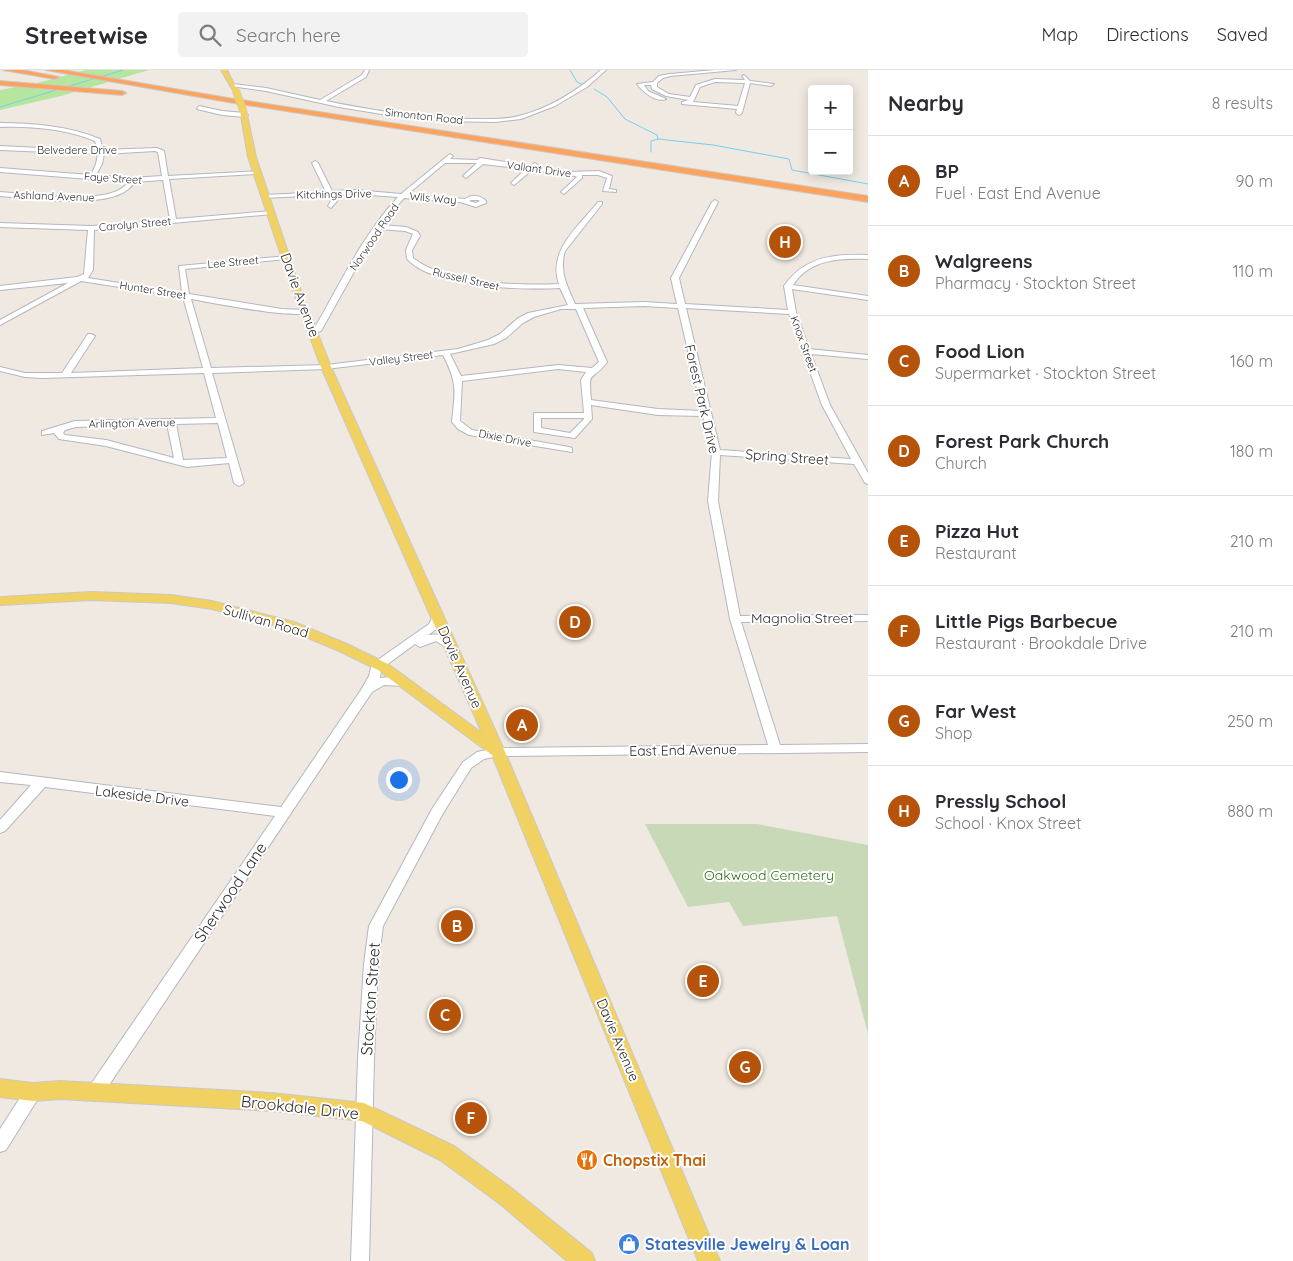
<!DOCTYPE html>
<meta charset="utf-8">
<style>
:root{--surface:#fff;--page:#f2f2f3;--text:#2b2b33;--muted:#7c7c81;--line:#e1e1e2;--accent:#b45309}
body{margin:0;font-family:Quicksand,sans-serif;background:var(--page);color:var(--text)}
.controls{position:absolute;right:15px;top:15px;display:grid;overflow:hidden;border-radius:5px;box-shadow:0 2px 12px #0003}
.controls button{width:45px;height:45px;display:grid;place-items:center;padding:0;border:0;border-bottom:1px solid var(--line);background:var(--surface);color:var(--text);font:25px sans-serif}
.you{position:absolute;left:398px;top:709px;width:18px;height:18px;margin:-12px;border:4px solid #fff;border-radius:50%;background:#1a73e8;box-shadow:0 0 0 8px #1a73e833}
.badge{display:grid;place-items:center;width:32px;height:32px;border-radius:50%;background:var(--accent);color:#fff;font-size:16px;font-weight:700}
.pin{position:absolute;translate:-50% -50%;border:2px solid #fff;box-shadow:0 1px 5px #0006}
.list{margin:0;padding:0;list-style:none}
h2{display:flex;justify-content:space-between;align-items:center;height:65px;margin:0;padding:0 20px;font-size:21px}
h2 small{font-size:16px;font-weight:400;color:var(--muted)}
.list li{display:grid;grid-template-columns:32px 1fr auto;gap:15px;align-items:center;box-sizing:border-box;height:90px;padding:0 20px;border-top:1px solid var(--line)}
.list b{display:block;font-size:19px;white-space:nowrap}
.list p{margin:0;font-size:16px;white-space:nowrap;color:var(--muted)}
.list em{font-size:16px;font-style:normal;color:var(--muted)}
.icon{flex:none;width:28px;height:28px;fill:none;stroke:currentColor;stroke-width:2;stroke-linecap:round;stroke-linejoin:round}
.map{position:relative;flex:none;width:868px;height:1191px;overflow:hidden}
header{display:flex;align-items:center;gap:30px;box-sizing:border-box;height:70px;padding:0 25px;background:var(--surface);border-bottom:1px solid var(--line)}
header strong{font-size:24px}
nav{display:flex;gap:28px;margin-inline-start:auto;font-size:18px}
.search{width:350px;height:45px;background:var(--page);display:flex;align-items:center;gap:12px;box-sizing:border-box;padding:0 18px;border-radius:5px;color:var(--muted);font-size:19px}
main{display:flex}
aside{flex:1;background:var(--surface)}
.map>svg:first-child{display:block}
</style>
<header>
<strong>Streetwise</strong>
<div class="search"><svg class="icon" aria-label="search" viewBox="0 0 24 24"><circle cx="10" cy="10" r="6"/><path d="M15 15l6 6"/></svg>Search here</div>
<nav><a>Map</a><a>Directions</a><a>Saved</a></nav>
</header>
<main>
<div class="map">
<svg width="868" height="1191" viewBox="0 0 868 1191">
<rect width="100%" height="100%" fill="#efe9e1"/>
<path fill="#b6e59e" d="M86,0H149L61,26L0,40V20L37,13Z"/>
<path fill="#c8d9b8" d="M645,754H757L868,775V964L837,846L743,856L729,832L688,837Z"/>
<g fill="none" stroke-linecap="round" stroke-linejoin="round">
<g stroke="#75cff0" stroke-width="1">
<path d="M570,0L577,12L583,15"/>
<path d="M594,19L607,27L625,49L657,65L658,69L713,75L789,89L792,100L868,114"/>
<path d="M0,37L123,0"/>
<path d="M651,82V71L658,69"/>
</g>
<g stroke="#b4b7c1" stroke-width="2">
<g id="minor">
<path d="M365,0H369L366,7L326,31C375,41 424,49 473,49C488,49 504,50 519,46C550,38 577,21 601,0H606L587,17L555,36L521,49L495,52L440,51L400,47L339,37L266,21L230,16L233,14L266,18L320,30L362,5Z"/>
<path d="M715,0H736L670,6L663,8L657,13V17L669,24L690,27L696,15L715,9L745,10L742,6L744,5L750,11L774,14L771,16L750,13L742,43L739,45L736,43L737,39L682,34V32L689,30L666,26L652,19L651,15H644L648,21L666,29C656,33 643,22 637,14L653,12L659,6L670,4ZM715,12L745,13L738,36L693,32L700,17Z"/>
<path d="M199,36L222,41L245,43L248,45L245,47L222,45L197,39Z"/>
<path d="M0,53C33,53 69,56 100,69L103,80L157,78L164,81L168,106L259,101L260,102L257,104L169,109L176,149L271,141L274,143L273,144L94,160L93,200L88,208L182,223L179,196L288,186L289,187L286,189L185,199L189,224L282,239L305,240L309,242C298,250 209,232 191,229L211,298L326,295L458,279L488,270L500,264L517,249L528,243L568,235L560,218C522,220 434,218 407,189L406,180L413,164L405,161L378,159L321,261L310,264L309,262L314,259C340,214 362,166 398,127L355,124L334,125L337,131L331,138L328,136L331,131L328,125L263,128V126L265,125L326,122L312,93L315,91L318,93L332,121L355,120L401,124L450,84L453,86L450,89L477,90L480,88L530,96L535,93L538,95L536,97L567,102L599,101L612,106L609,119L616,120V122L603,121L607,108L598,105H582V108L564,124L561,122L577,107L575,106L532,100L514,115L511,113L512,112L526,99L483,94L466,108L463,106L464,105L477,93H445L408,124L465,129C472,124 480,125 486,131V133L476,137L460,132L404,128L381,155L406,157L418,162L420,166L412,180L413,188C446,214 518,216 559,214C547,181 579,156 598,132H602V134L565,181C559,201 567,216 575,234L644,232L677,234L671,208L712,132L715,130L718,132L679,208L685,234L788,240L784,216C805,186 834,184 868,185V189C840,188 810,189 793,215L868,226V230L792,219L796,242L809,279L868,285V289L811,284L830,335L868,403V414L865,413L854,394L720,385L718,431L740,546L868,545V551L741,552L780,675L868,674V682L498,686L484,689L471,698L442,745L383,856L378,894L374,989L369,1191H351L358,989L364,894L369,856L432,739L463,692L477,682L498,678L768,675L730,549L708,431L712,382L703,346L658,345L591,335L592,349L575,368L534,362V343H584L581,310L586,302L558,299L462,311L460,351L472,360L569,377L572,378V382L469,365L458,359L452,352C455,321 458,314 443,285L326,299L212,303L244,413L239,416L234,413L229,393L187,397L106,376L59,369L54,363L42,365V361L75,351L216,348L204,303L42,308L25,307L0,301V297L25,303H62L88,264H91L95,266L71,303L203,298L183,227L81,211L0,255V250L68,213L0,220V216L77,207L84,204L88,160L0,157V153L91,156L170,150L163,110L134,112C120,142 29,128 0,126V122C27,124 114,137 128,112L0,102V98L91,105L96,94L98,84L0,80V76L98,81L95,71C66,59 31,56 0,57ZM155,81L158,82L162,106L132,108L96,105L102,94L104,84ZM471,130H478L480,131L476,133L469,131ZM644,236L678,238L702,341L658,339L591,330C588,297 592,313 607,292L583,238ZM686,238L789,244L822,335L851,389L720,380ZM561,239H576L599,292L592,298L558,295L461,306L450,284L494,274L506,268L523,253L534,247ZM541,348H584V349L570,363L541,358ZM218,353L227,388L183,390L176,354ZM167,354L174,388L106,370L65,365L63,363L65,360L76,357Z"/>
<path d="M438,544L443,547L438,558L428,565C439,563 450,566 457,575L455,578H447L436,571L420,577L415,574L381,599L380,608L393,607L407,609L409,612L403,616L384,615L372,622L101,1027L95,1029L89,1027L87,1022L89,1017L275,746L45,717L5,761L0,763V750L31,715L0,712V702L281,737L361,620L369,606L372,594L429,554L434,545Z"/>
<path d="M33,1015L39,1017L41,1022L39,1027L6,1080L0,1082V1059L27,1017Z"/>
</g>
</g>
<g stroke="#c9c9c9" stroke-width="2">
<g id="major">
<path d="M221,0H227L238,22H234Z"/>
<path d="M243,38L246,40L256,87L301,221L331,297L505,682L720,1191H698L492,685L378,600L337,580L284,558L212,539L171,533L91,530L0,535V527L91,522L171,525L212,531L294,552L347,574L388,594L482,663L321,297L293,221L248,87L240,40Z"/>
<path d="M0,1009L33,1013L60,1011L272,1023L364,1033L454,1076L514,1120L592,1183L595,1191H567L500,1134L440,1090L362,1051L272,1041L60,1029L33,1031L0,1027Z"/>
</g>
</g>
<g stroke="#c9c9c9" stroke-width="2">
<g id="highway">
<path d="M3,0H22L59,7L55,9Z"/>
<path d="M46,0H63L228,28L868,126V132L228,32Z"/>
<path d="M0,11L122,21L126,23L122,25L0,15Z"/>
</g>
</g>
<use href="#minor" fill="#fff" fill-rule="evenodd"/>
<use href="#major" fill="#f2d163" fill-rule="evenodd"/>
<use href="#highway" fill="#ffa35c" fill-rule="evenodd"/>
<g stroke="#c9c9c9" stroke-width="8" stroke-linecap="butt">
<path id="major-bridge" d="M236,21L243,40"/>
</g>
<use href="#major-bridge" stroke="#f2d163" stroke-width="7"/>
</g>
<defs>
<g id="restaurant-disc" transform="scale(1.125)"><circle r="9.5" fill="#e8710a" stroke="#fff"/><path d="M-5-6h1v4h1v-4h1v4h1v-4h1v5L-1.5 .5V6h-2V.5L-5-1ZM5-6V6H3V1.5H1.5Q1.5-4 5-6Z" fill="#fff"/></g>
<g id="shop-disc" transform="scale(1.125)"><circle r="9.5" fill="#3f7fe0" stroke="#fff"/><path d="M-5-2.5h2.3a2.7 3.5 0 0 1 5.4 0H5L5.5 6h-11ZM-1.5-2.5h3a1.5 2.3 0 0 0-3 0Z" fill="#fff"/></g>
</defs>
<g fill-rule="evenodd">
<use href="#restaurant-disc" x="587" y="1090"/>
<use href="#shop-disc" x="629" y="1174"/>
</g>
<g text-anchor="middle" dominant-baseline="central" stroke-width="4" stroke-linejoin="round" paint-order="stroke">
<g font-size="11" fill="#2e2e2e" stroke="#fff">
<text transform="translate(424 46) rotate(6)">Simonton Road</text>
<text x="77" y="80">Belvedere Drive</text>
<text transform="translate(539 99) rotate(8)">Valiant Drive</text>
<text transform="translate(113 108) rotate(4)">Faye Street</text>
<text transform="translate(334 124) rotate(-1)">Kitchings Drive</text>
<text transform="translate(54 126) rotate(2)">Ashland Avenue</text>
<text transform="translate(433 128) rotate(5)">Wils Way</text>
<text transform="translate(135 154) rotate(-5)">Carolyn Street</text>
<text transform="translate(374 167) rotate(-56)">Norwood Road</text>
<text transform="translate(233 192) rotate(-5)">Lee Street</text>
<text transform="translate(466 209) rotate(13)">Russell Street</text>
<text transform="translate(153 220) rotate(9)">Hunter Street</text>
<text transform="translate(804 274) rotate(70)">Knox Street</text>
<text transform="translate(401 288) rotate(-7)">Valley Street</text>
<text transform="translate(132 353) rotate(-1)">Arlington Avenue</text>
<text transform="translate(505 368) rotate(11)">Dixie Drive</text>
</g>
<g font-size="14" fill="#2e2e2e" stroke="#fff">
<text transform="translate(300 225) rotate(70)">Davie Avenue</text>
<text transform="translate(702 329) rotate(77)">Forest Park Drive</text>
<text transform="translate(787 387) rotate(4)">Spring Street</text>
<text x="802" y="548">Magnolia Street</text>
<text transform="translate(266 551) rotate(16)">Sullivan Road</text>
<text transform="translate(460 597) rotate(66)">Davie Avenue</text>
<text transform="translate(683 680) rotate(-1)">East End Avenue</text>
<text transform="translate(142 726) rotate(7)">Lakeside Drive</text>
<text transform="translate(618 970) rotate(67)">Davie Avenue</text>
</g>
<g font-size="14" fill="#2c6e1b" stroke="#fff">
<text x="769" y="805">Oakwood Cemetery</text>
</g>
<g font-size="16" fill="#2e2e2e" stroke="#fff">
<text transform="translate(230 822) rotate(-56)">Sherwood Lane</text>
<text transform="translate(370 929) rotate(-86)">Stockton Street</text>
<text transform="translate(300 1037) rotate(6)">Brookdale Drive</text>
</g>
<g font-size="16" font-weight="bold" fill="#c56008" stroke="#fff" text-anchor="start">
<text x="603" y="1090">Chopstix Thai</text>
</g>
<g font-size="16" font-weight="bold" fill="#366cbe" stroke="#fff" text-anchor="start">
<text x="645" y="1174">Statesville Jewelry &amp; Loan</text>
</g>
</g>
</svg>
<div class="controls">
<button>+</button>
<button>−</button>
</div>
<div class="you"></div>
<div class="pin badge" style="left:522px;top:655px">A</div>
<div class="pin badge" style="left:457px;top:856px">B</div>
<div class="pin badge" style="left:445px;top:945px">C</div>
<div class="pin badge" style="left:575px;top:552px">D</div>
<div class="pin badge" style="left:703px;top:911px">E</div>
<div class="pin badge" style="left:471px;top:1048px">F</div>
<div class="pin badge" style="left:745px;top:997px">G</div>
<div class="pin badge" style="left:785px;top:172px">H</div>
</div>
<aside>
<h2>Nearby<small>8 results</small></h2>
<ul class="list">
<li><span class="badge">A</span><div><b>BP</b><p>Fuel · East End Avenue</p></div><em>90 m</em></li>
<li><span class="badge">B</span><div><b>Walgreens</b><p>Pharmacy · Stockton Street</p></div><em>110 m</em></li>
<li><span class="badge">C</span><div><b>Food Lion</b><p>Supermarket · Stockton Street</p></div><em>160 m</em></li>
<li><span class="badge">D</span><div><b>Forest Park Church</b><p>Church</p></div><em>180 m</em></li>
<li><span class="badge">E</span><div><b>Pizza Hut</b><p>Restaurant</p></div><em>210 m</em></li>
<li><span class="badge">F</span><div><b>Little Pigs Barbecue</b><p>Restaurant · Brookdale Drive</p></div><em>210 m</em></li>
<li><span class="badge">G</span><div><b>Far West</b><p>Shop</p></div><em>250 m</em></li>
<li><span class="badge">H</span><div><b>Pressly School</b><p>School · Knox Street</p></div><em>880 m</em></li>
</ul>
</aside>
</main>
